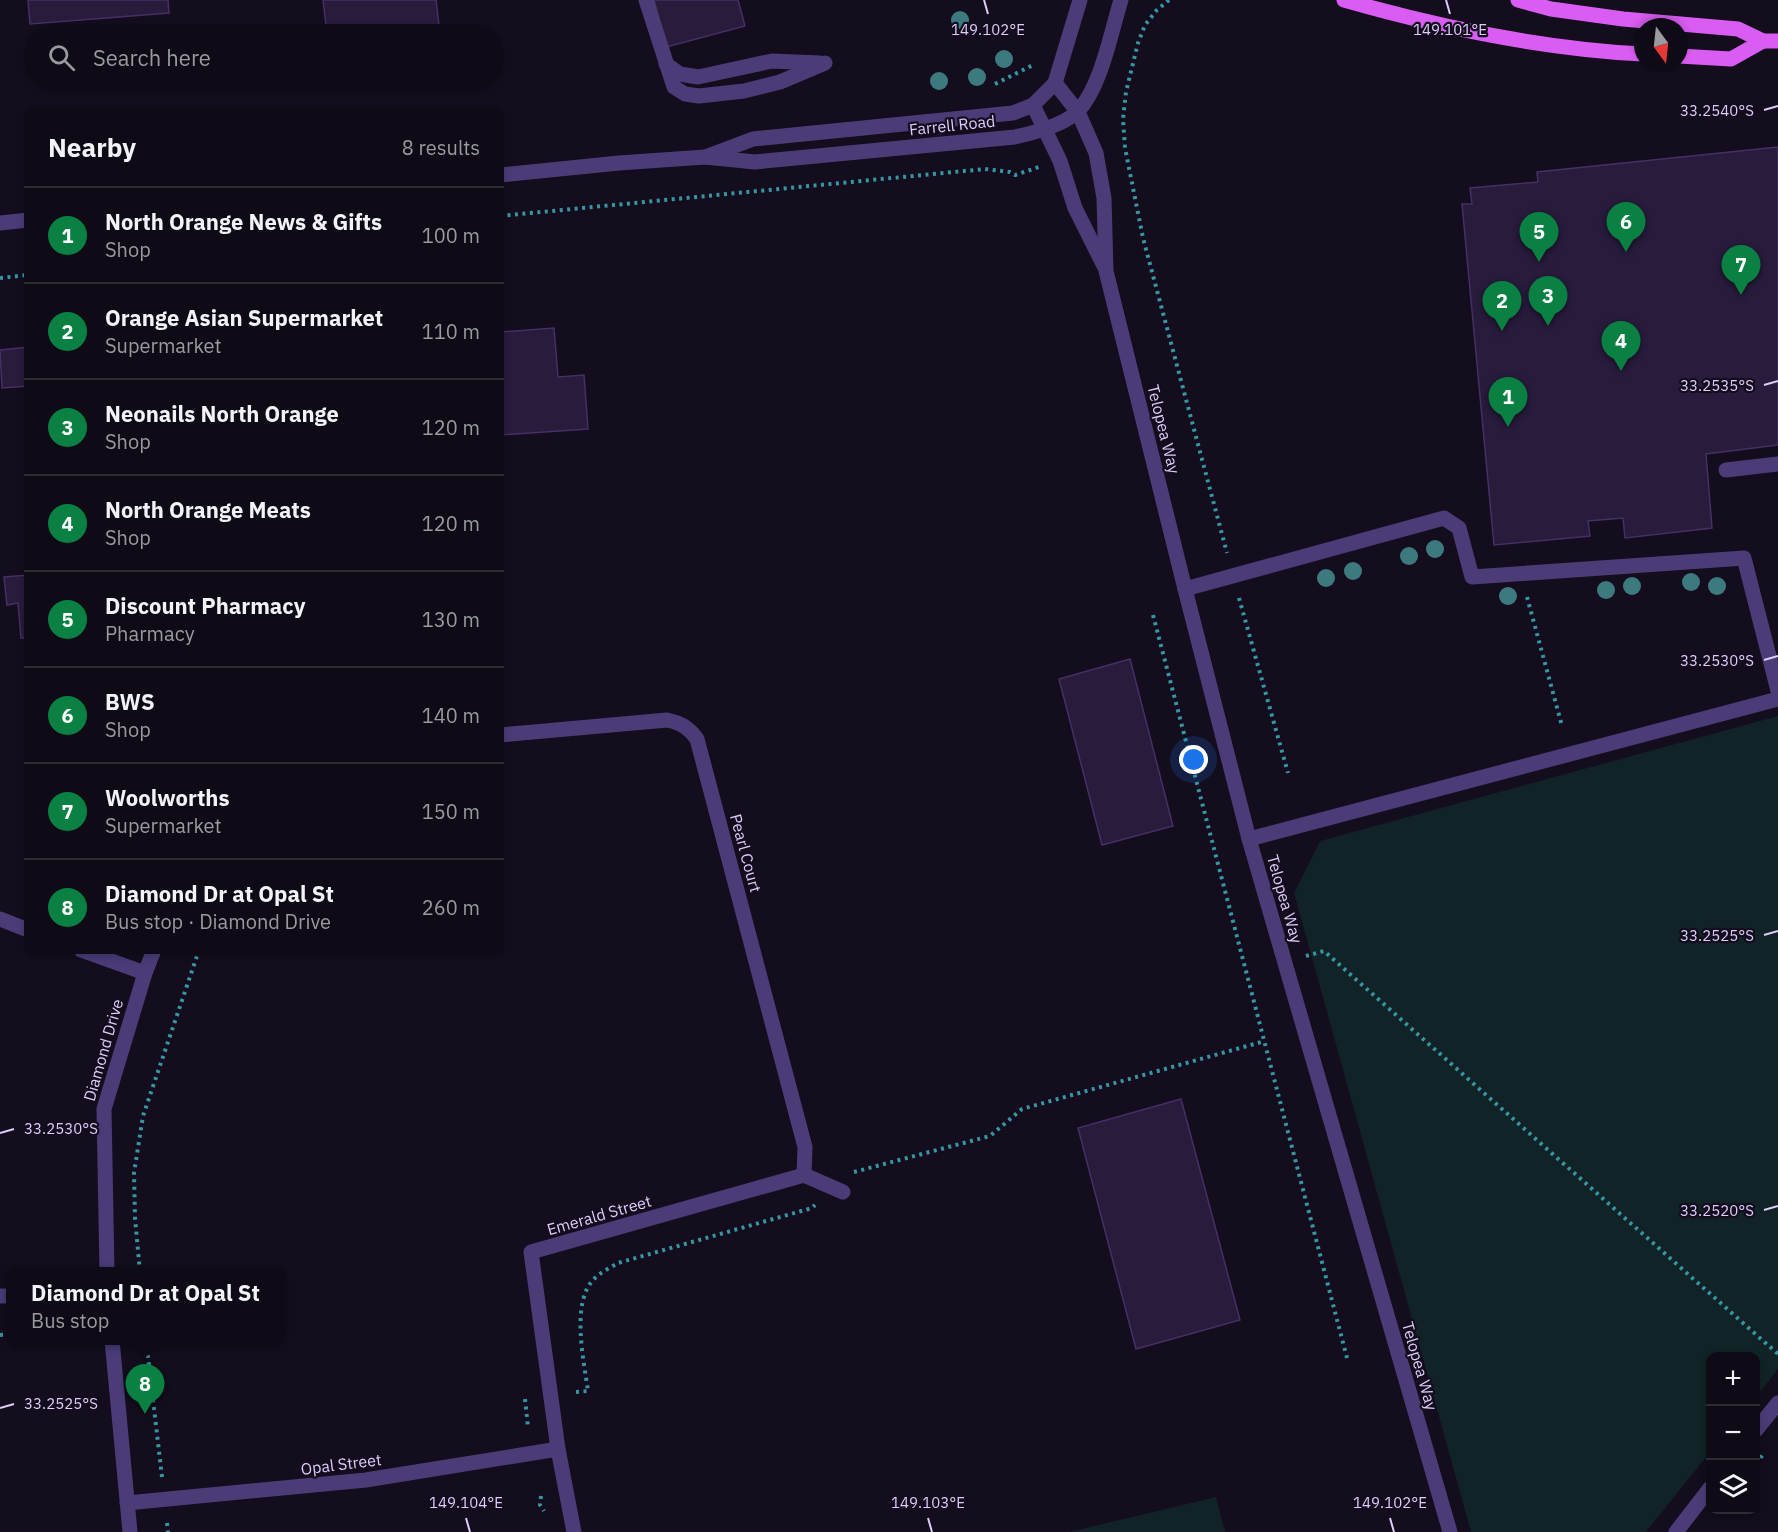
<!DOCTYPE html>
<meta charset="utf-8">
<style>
:root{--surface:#0e0a16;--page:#1c1823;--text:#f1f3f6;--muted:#9b9aa1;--line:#2e2b35;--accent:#0b8043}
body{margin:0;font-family:"IBM Plex Sans",sans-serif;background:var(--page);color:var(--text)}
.controls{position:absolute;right:18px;bottom:18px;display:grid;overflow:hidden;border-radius:12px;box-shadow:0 3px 9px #0003}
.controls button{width:54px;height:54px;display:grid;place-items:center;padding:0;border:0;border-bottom:2px solid var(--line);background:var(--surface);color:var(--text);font:30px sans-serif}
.compass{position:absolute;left:1634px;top:18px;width:54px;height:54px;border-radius:50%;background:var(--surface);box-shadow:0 3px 9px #0003;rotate:165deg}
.you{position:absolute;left:1194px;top:760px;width:21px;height:21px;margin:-15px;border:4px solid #fff;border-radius:50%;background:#1a73e8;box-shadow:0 0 0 9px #1a73e833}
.badge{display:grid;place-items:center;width:39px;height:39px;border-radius:50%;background:var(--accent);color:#fff;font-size:20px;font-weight:700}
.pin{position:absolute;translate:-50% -50px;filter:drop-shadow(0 2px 3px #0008)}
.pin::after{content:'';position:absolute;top:32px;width:21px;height:18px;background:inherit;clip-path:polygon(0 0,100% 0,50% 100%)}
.popup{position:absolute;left:6px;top:1267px;width:279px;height:78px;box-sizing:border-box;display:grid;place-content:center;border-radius:12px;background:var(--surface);filter:drop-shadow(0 2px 4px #0005);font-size:20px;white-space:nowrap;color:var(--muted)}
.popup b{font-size:22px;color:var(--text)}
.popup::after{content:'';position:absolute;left:50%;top:100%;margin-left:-12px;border:12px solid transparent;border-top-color:var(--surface)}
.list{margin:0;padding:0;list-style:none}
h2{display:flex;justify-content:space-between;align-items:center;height:78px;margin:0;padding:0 24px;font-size:26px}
h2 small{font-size:20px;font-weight:400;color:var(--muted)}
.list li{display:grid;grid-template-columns:39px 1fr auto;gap:18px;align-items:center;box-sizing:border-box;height:96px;padding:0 24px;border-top:2px solid var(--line)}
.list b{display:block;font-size:22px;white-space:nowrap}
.list p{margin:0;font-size:20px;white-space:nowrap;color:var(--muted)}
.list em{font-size:20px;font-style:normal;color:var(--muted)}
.icon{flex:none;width:33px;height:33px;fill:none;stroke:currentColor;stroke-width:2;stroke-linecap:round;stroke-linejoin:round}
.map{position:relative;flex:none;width:1778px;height:1532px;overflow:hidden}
.search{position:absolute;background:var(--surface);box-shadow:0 3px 9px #0003;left:24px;top:24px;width:480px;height:66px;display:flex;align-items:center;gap:15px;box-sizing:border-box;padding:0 21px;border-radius:33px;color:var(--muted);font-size:22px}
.panel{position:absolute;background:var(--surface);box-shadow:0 3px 9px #0003;left:24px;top:108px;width:480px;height:846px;border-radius:12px}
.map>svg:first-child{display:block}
</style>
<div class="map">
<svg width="1778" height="1532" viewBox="0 0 1778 1532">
<rect width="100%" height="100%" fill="#130d1d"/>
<g fill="#112326">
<path d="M1778,716V1369L1756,1397V1356H1710V1452L1646,1532H1471L1294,893L1320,841Z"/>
<path d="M1216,1497L1225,1532H1069Z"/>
</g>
<g fill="#281b3c" stroke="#452f66" stroke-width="1.5">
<path d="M28,0H168L169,13L30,24Z"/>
<path d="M323,0H436L440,34H327Z"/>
<path d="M654,0H738L745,26L666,47Z"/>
<path d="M1778,147V445L1706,454L1712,528L1625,538L1623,518L1588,521L1590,536L1494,545L1462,204H1472L1470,188L1538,182L1537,172Z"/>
<path d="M554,328L558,377L584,375L588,429L500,435V332Z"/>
<path d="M28,347V386L2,388L0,350Z"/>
<path d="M28,575V638H21L18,603L7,605L4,577Z"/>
<path d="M1130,659L1173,826L1102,845L1059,679Z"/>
<path d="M1181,1099L1240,1320L1136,1349L1078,1128Z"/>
</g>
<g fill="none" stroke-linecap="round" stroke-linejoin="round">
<g stroke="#3796a6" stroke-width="4" stroke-dasharray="3 4.5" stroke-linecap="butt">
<path d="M1169,0L1157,10L1145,25L1138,43L1126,92L1123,119L1125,148L1143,238L1227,553"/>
<path d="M995,84L1035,64"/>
<path d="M500,216L985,169L1010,172L1015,175L1039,167"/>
<path d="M0,278L28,275"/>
<path d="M1527,597L1562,726"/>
<path d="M1239,598L1288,773"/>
<path d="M1153,615L1347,1358"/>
<path d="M1306,956L1324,951L1778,1354"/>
<path d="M854,1172L990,1136L1022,1109L1265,1041"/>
<path d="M140,1272L135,1218L134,1173L143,1116L199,950"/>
<path d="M0,1335L10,1334"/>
<path d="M146,1340L162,1477"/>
<path d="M576,1392L588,1391C584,1361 570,1301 595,1278C601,1272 610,1268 618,1263L812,1208L815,1205"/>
<path d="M525,1399L528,1427"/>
<path d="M1756,1464L1764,1453"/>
<path d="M541,1496L540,1505L544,1511"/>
<path d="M167,1523L168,1532"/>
</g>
<g stroke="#4b3c78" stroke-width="15">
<path d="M646,0L674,87L685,94L699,96L744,91L780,82L825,63"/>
<path d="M666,64L680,74L698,77L772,61L820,63"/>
<path d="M1055,83L1078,112L1096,153L1104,198L1106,271L1185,589L1249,839L1450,1532"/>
<path d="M1033,105L1060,161L1075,208L1104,266"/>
<path d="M708,156L753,139L1013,113L1033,105L1055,83L1080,0"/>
<path d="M500,175L619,163L705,157L755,162L1015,137C1033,133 1065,125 1078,111C1101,87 1111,32 1121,0"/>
<path d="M0,223L28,220"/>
<path d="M1726,470L1778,464"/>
<path d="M1185,589L1444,518L1459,528L1472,577L1744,558L1778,691"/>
<path d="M500,735L667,720C681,723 688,727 697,739L805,1147L804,1175"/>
<path d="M1249,839L1778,699"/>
<path d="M0,919L28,930"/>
<path d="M81,950L145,973"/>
<path d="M107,1272L104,1109L145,973L154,950"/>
<path d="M0,1296H10"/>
<path d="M112,1340L130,1532"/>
<path d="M1756,1430L1778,1403"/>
<path d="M127,1503L366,1480L558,1449"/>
<path d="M574,1532L558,1449L531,1252L804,1175L843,1192"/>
<path d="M1676,1532L1710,1488"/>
</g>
<g stroke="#d95df2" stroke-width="15">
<path d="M1344,0C1442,28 1542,49 1643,54"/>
<path d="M1518,0L1551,9L1623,19L1738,29L1763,41H1778"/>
<path d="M1679,56L1731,59L1763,41"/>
</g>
</g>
<g fill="#3d7a7f">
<circle cx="960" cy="20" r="9"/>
<circle cx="1004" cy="59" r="9"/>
<circle cx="977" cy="77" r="9"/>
<circle cx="939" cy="81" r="9"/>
<circle cx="1435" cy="549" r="9"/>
<circle cx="1409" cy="556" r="9"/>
<circle cx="1353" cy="571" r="9"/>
<circle cx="1326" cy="578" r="9"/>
<circle cx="1691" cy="582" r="9"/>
<circle cx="1632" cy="586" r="9"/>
<circle cx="1717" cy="586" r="9"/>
<circle cx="1606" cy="590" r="9"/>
<circle cx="1508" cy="596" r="9"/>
</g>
<path fill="none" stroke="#dccdfb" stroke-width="2" d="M984,0L988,14M1446,0L1450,14M1764,110L1778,106M1764,385L1778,381M1764,660L1778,656M1764,935L1778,931M0,1133L14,1129M1764,1210L1778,1206M0,1408L14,1404M466,1518L470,1532M928,1518L932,1532M1390,1518L1394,1532"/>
<g text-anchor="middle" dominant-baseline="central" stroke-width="4.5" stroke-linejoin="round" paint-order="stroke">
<g font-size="16" fill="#dccdfb" stroke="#130d1d">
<text transform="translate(952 125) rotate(-6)">Farrell Road</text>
<text transform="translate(1164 429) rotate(76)">Telopea Way</text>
<text transform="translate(746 853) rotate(75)">Pearl Court</text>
<text transform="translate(1285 899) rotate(74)">Telopea Way</text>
<text transform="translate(103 1050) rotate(-74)">Diamond Drive</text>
<text transform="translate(599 1215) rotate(-16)">Emerald Street</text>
<text transform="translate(1420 1366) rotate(74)">Telopea Way</text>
<text transform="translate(341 1464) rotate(-7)">Opal Street</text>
</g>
</g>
<g font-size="15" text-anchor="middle" fill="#dccdfb" stroke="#130d1d" stroke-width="4.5" stroke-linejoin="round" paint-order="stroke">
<text x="988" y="35">149.102°E</text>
<text x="1450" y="35">149.101°E</text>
<text x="1717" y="116">33.2540°S</text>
<text x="1717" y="391">33.2535°S</text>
<text x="1717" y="666">33.2530°S</text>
<text x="1717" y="941">33.2525°S</text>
<text x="61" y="1134">33.2530°S</text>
<text x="1717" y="1216">33.2520°S</text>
<text x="61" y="1409">33.2525°S</text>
<text x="466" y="1508">149.104°E</text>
<text x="928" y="1508">149.103°E</text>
<text x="1390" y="1508">149.102°E</text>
</g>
</svg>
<div class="controls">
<button>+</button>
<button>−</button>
<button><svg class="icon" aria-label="layers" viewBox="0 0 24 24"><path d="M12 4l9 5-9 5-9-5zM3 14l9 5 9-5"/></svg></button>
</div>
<svg class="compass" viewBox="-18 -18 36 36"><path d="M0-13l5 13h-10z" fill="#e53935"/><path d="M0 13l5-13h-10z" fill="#9b9aa1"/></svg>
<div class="you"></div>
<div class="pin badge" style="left:1508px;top:427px">1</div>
<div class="pin badge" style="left:1502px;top:331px">2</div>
<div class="pin badge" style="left:1548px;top:326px">3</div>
<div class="pin badge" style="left:1621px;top:371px">4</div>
<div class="pin badge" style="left:1539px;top:262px">5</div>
<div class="pin badge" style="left:1626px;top:252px">6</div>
<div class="pin badge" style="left:1741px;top:295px">7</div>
<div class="pin badge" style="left:145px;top:1414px">8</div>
<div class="popup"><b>Diamond Dr at Opal St</b>Bus stop</div>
<div class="search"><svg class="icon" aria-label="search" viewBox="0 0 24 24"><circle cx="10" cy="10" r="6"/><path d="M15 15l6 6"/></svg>Search here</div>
<section class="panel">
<h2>Nearby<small>8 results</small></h2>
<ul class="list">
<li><span class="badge">1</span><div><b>North Orange News &amp; Gifts</b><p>Shop</p></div><em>100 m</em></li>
<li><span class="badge">2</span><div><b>Orange Asian Supermarket</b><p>Supermarket</p></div><em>110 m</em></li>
<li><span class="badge">3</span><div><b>Neonails North Orange</b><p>Shop</p></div><em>120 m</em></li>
<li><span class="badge">4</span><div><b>North Orange Meats</b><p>Shop</p></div><em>120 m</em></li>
<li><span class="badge">5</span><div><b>Discount Pharmacy</b><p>Pharmacy</p></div><em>130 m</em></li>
<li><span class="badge">6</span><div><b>BWS</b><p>Shop</p></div><em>140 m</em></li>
<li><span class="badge">7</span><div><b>Woolworths</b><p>Supermarket</p></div><em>150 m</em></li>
<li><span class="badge">8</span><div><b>Diamond Dr at Opal St</b><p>Bus stop · Diamond Drive</p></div><em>260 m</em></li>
</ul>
</section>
</div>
